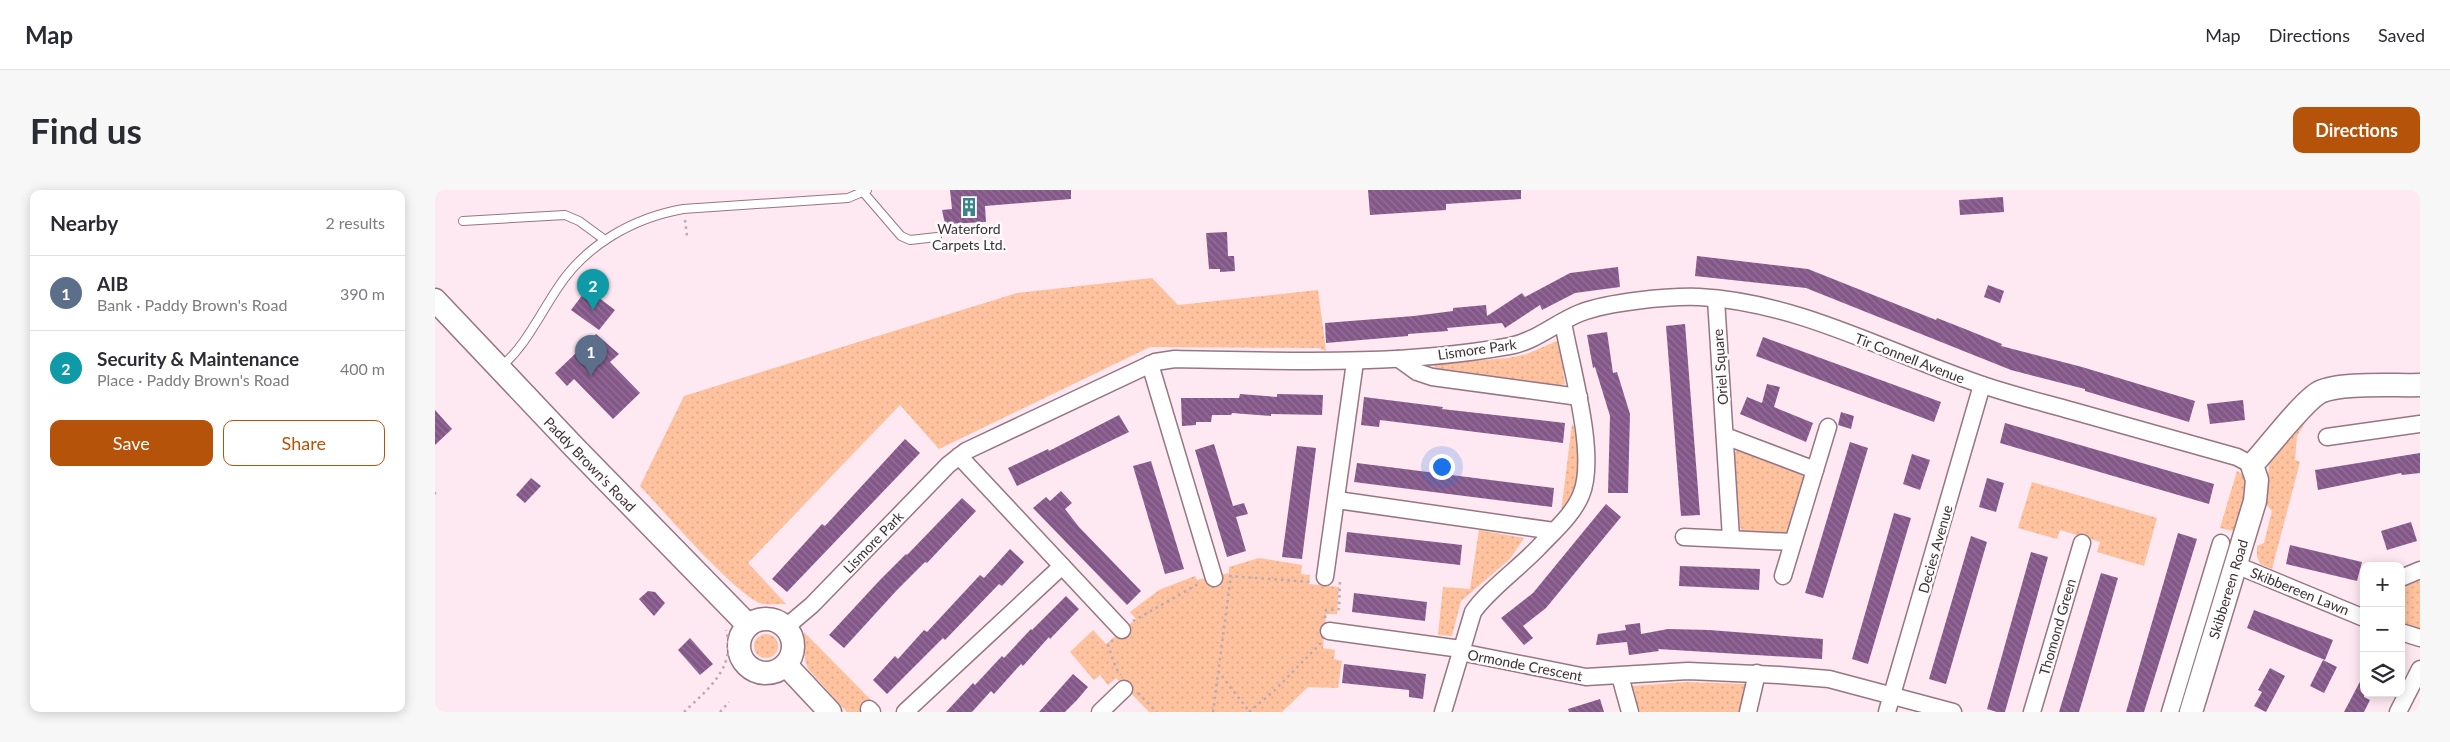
<!DOCTYPE html>
<meta charset="utf-8">
<style>
:root{--surface:#fff;--page:#f7f7f7;--text:#2b2b33;--muted:#7c7c81;--line:#e1e1e2;--accent:#b45309}
body{margin:0;font-family:Lato,sans-serif;background:var(--page);color:var(--text)}
.controls{position:absolute;right:15px;bottom:15px;display:grid;overflow:hidden;border-radius:10px;box-shadow:0 2px 12px #0003}
.controls button{width:45px;height:45px;display:grid;place-items:center;padding:0;border:0;border-bottom:1px solid var(--line);background:var(--surface);color:var(--text);font:25px sans-serif}
.you{position:absolute;left:1006px;top:276px;width:18px;height:18px;margin:-12px;border:4px solid #fff;border-radius:50%;background:#1a73e8;box-shadow:0 0 0 8px #1a73e833}
.badge{display:grid;place-items:center;width:32px;height:32px;border-radius:50%;background:var(--accent);color:#fff;font-size:16px;font-weight:700}
.pin{position:absolute;translate:-50% -41px;filter:drop-shadow(0 1px 2px #0008)}
.pin::after{content:'';position:absolute;top:26px;width:18px;height:15px;background:inherit;clip-path:polygon(0 0,100% 0,50% 100%)}
.list{margin:0;padding:0;list-style:none}
h2{display:flex;justify-content:space-between;align-items:center;height:65px;margin:0;padding:0 20px;font-size:21px}
h2 small{font-size:16px;font-weight:400;color:var(--muted)}
.list li{display:grid;grid-template-columns:32px 1fr auto;gap:15px;align-items:center;box-sizing:border-box;height:75px;padding:0 20px;border-top:1px solid var(--line)}
.list b{display:block;font-size:19px;white-space:nowrap}
.list p{margin:0;font-size:16px;white-space:nowrap;color:var(--muted)}
.list em{font-size:16px;font-style:normal;color:var(--muted)}
.actions{display:flex;gap:10px;padding:15px 20px}
.actions a{flex:1;padding:11px 0;border:1px solid var(--accent);border-radius:10px;text-align:center;font-size:18px;color:var(--accent)}
.actions .main{background:var(--accent);color:#fff}
.icon{flex:none;width:28px;height:28px;fill:none;stroke:currentColor;stroke-width:2;stroke-linecap:round;stroke-linejoin:round}
.map{position:relative;flex:none;width:1985px;height:522px;overflow:hidden;border-radius:10px}
header{display:flex;align-items:center;gap:30px;box-sizing:border-box;height:70px;padding:0 25px;background:var(--surface);border-bottom:1px solid var(--line)}
header strong{font-size:24px}
nav{display:flex;gap:28px;margin-inline-start:auto;font-size:18px}
.intro{display:flex;align-items:center;justify-content:space-between;box-sizing:border-box;height:120px;padding:0 30px}
h1{margin:0;font-size:35px}
.button{padding:12px 22px;border-radius:10px;background:var(--accent);color:#fff;font-size:18px;font-weight:700}
main{display:flex;gap:30px;padding:0 30px}
aside{flex:1;background:var(--surface);border-radius:10px;box-shadow:0 2px 12px #0003}
.map>svg:first-child{display:block}
</style>
<header>
<strong>Map</strong>
<nav><a>Map</a><a>Directions</a><a>Saved</a></nav>
</header>
<div class="intro"><h1>Find us</h1><a class="button">Directions</a></div>
<main>
<aside>
<h2>Nearby<small>2 results</small></h2>
<ul class="list">
<li><span class="badge" style="background:#5c6f8a">1</span><div><b>AIB</b><p>Bank · Paddy Brown's Road</p></div><em>390 m</em></li>
<li><span class="badge" style="background:#0f9aa8">2</span><div><b>Security &amp; Maintenance</b><p>Place · Paddy Brown's Road</p></div><em>400 m</em></li>
</ul>
<div class="actions"><a class="main">Save</a><a>Share</a></div>
</aside>
<div class="map">
<svg width="1985" height="522" viewBox="0 0 1985 522">
<defs>
<pattern id="grass-dots" width="8" height="8" patternUnits="userSpaceOnUse" patternTransform="scale(1.25)"><rect width="8" height="8" fill="#ffc29f"/><path d="M2 2h.1M6 6h.1" fill="none" stroke="#dba78a" stroke-width="1.8" stroke-linecap="round"/></pattern>
<pattern id="building-back-hatch" width="6" height="6" patternUnits="userSpaceOnUse" patternTransform="scale(1.25)"><rect width="6" height="6" fill="#845789"/><path d="M-1 5l2 2M0 0l6 6M5-1l2 2" fill="none" stroke="#947297"/></pattern>
</defs>
<rect width="100%" height="100%" fill="#fee8f1"/>
<g fill="url(#grass-dots)">
<path d="M717,88L743,115L883,100L891,161L884,158L715,157L504,259L465,215L313,373L351,414C344,414 335,415 328,414C303,408 226,318 205,296L249,206L582,103Z"/>
<path d="M1124,150L1130,194L1118,197L998,180L1000,174L1073,168L1092,164Z"/>
<path d="M1872,230L1862,246L1860,270L1865,272L1837,379L1825,374L1822,366V356L1829,353L1837,321L1831,314L1834,273Z"/>
<path d="M1137,234C1146,241 1143,296 1138,307C1136,313 1130,318 1126,323Z"/>
<path d="M1307,258L1364,280L1370,291L1354,342L1345,345L1309,342L1302,335L1299,263Z"/>
<path d="M1802,281L1814,288L1803,342L1785,338Z"/>
<path d="M1597,292L1722,328L1709,376L1662,362L1665,352L1625,340L1622,349L1583,338Z"/>
<path d="M1044,340L1089,348L1075,369L1026,411L1017,446L1003,445L1008,397L1035,399Z"/>
<path d="M824,368L867,375L866,384L875,385L874,394L904,397L902,424H891L888,458L900,460L899,469L907,471L903,498L873,497L847,522H714L681,488L673,495L665,485L659,490L635,462L658,440L671,454L701,429L695,422L724,400L760,386L762,390L794,383V377Z"/>
<path d="M1985,387V440L1966,434V399L1974,392Z"/>
<path d="M369,442L436,510L426,519L428,522H412L373,479L370,470Z"/>
<circle cx="331" cy="456" r="12"/>
<path d="M1251,492L1312,494L1306,522H1205L1196,496Z"/>
</g>
<g fill="url(#building-back-hatch)">
<path d="M515,0H636V9L550,16L551,32L510,34L507,20L517,19Z"/>
<path d="M933,0H1086V9L1011,14V20L935,25Z"/>
<path d="M1568,7L1569,22L1525,25L1524,10Z"/>
<path d="M792,42L793,66H799L800,81L785,82V79H774L771,43Z"/>
<path d="M1262,66L1373,79L1501,130L1502,128L1530,139L1567,154L1566,156L1647,177L1760,211L1754,232L1650,201V199L1576,180L1371,98L1260,86Z"/>
<path d="M1183,77L1185,97L1140,103L1107,120L1105,115L1070,138L1067,133L1012,138L1013,141L973,144V146L891,153L890,133L979,126L1018,121V118L1051,115L1052,126L1087,103L1090,107L1135,83Z"/>
<path d="M1553,95L1569,101L1565,113L1549,107Z"/>
<path d="M152,99L180,120L164,140L136,120Z"/>
<path d="M1250,134L1265,325L1246,326L1231,136Z"/>
<path d="M1172,142L1178,183L1182,182L1195,224L1193,303H1173L1175,226L1160,177L1158,178L1152,145Z"/>
<path d="M161,144L184,164L175,172L205,203L178,229L139,189L132,196L120,183Z"/>
<path d="M1328,147L1506,212L1499,232L1321,166Z"/>
<path d="M1332,194L1345,197L1339,217L1378,233L1371,252L1305,224L1312,207L1327,213Z"/>
<path d="M805,204L842,207V204L888,205L887,225L836,224V226L797,223L796,225H777L776,232H761V235L747,236L746,208H804Z"/>
<path d="M929,207L1008,217L1007,219L1130,233L1128,253L945,230L944,237L926,235Z"/>
<path d="M1808,210L1810,230L1775,234L1772,214Z"/>
<path d="M0,220L17,239L0,255Z"/>
<path d="M1406,222L1419,226L1416,239L1403,235Z"/>
<path d="M684,225L694,242L582,296L573,278L613,259L614,261Z"/>
<path d="M1570,233L1779,294L1774,314L1565,253Z"/>
<path d="M470,249L485,263L352,402L337,389L387,334L390,336Z"/>
<path d="M1415,252L1433,258L1388,408L1370,403Z"/>
<path d="M779,254L798,316L809,313L813,324L801,327L811,361L792,367L760,260Z"/>
<path d="M862,256L881,258L867,369L847,367Z"/>
<path d="M1985,263V283L1967,285L1966,283L1883,300L1880,280Z"/>
<path d="M1477,264L1495,270L1485,300L1468,294Z"/>
<path d="M716,271L749,379L730,384L698,276Z"/>
<path d="M922,273L1119,298L1117,317L919,292Z"/>
<path d="M96,288L106,296L90,313L81,305Z"/>
<path d="M1552,288L1569,293L1561,322L1544,317Z"/>
<path d="M626,301L637,313L630,319L644,337L706,401L692,415L598,318L611,307L615,311Z"/>
<path d="M527,308L541,321L492,373L490,372L462,400L409,458L394,445L444,391L471,364L472,365Z"/>
<path d="M1171,314L1186,327L1111,418L1088,436L1098,448L1089,455L1066,428L1098,403Z"/>
<path d="M1459,323L1476,328L1433,474L1417,469Z"/>
<path d="M1976,332L1982,351L1952,360L1946,341Z"/>
<path d="M912,342L1027,355L1025,375L910,362Z"/>
<path d="M1743,343L1762,349L1709,522H1691Z"/>
<path d="M1536,346L1552,352L1511,494L1494,489Z"/>
<path d="M1855,355L1927,372L1922,391L1851,374Z"/>
<path d="M575,359L589,372L567,396L564,394L510,450L508,448L452,504L438,490L460,466L463,469L489,440L492,442L545,385L549,388Z"/>
<path d="M1596,362L1613,367L1570,522H1562L1552,519Z"/>
<path d="M1245,376L1325,379L1324,400L1244,396Z"/>
<path d="M1666,383L1683,388L1650,502L1644,522H1624Z"/>
<path d="M213,401L220,402L230,413L219,426L204,409Z"/>
<path d="M919,403L992,412L990,431L917,422Z"/>
<path d="M631,406L644,419L615,449L614,447L588,476L586,474L559,504L556,501L537,522H511L538,493L540,495L567,466L569,468L596,439L597,440Z"/>
<path d="M1819,420L1898,450L1890,470L1812,438Z"/>
<path d="M1205,433L1206,444L1233,439L1274,440L1388,449L1387,469L1223,459L1224,461L1194,465L1192,452L1161,455L1163,444L1191,440L1190,435Z"/>
<path d="M255,448L278,474L265,485L243,460Z"/>
<path d="M1888,470L1902,477L1889,503L1875,496Z"/>
<path d="M909,474L991,484L988,509L974,507V500L907,493Z"/>
<path d="M1835,478L1850,486L1831,522L1819,516L1827,502L1823,500Z"/>
<path d="M638,484L653,497L642,510L630,522H604Z"/>
<path d="M1929,484V507L1935,510L1929,522H1909Z"/>
<path d="M1165,509L1169,522H1134L1133,519Z"/>
</g>
<g fill="none" stroke-linecap="round" stroke-linejoin="round">
<g stroke="#967683" stroke-width="10">
<g id="lane">
<path d="M429,3L466,46L475,50L502,47"/>
<path d="M28,31L130,25L144,31L170,50"/>
<path d="M66,177C91,155 104,126 122,99C150,55 198,28 248,19L413,8L432,0"/>
</g>
</g>
<g stroke="#967683" stroke-width="19">
<g id="street">
<path d="M1281,109L1296,348"/>
<path d="M964,169L982,182L997,187L1144,207"/>
<path d="M715,174L779,388"/>
<path d="M1290,246L1380,280"/>
<path d="M1892,247L1985,234"/>
<path d="M524,266L687,440"/>
<path d="M902,310L1119,341"/>
<path d="M1249,347L1358,352"/>
<path d="M1801,375L1929,428"/>
<path d="M1348,386L1393,237"/>
<path d="M890,387L920,172"/>
<path d="M1966,388L1985,380"/>
<path d="M351,437L377,415L513,275L531,261L720,172L740,169C852,171 964,176 1075,156C1101,151 1120,133 1145,123C1173,112 1233,106 1264,107C1362,112 1452,162 1542,193C1573,204 1606,212 1638,221C1693,236 1747,252 1802,267L1817,275"/>
<path d="M894,441L1026,459"/>
<path d="M1966,442L1985,448"/>
<path d="M1025,462L1151,487L1253,481L1344,485L1394,489L1518,522"/>
<path d="M1185,486L1195,522"/>
<path d="M434,519L437,522"/>
<path d="M470,522L627,376"/>
<path d="M665,522L689,499"/>
<path d="M1008,522L1038,422C1052,401 1084,378 1103,358C1118,342 1138,325 1146,305C1163,266 1135,174 1128,132"/>
<path d="M1313,522L1322,483"/>
<path d="M1452,522L1547,195"/>
<path d="M1597,522L1647,353"/>
<path d="M1735,522L1786,353"/>
<path d="M1963,522L1985,479"/>
</g>
</g>
<g stroke="#967683" stroke-width="25">
<g id="secondary">
<path d="M0,110L140,258L313,435"/>
<circle cx="331" cy="456" r="27"/>
<path d="M351,475L395,522"/>
<path d="M1756,522L1820,311L1822,290L1817,275C1832,259 1868,211 1885,202C1905,192 1961,196 1985,195"/>
</g>
</g>
<g stroke="#bca9b1" stroke-width="2.5" stroke-dasharray="2.5 4" stroke-linecap="butt">
<path d="M250,30L252,46"/>
<path d="M0,302V305"/>
<path d="M794,386L876,392"/>
<path d="M890,428L891,420L904,419L905,391"/>
<path d="M698,431L765,393"/>
<path d="M678,450L673,455L681,478L686,485"/>
<path d="M783,481L814,521"/>
<path d="M703,503L722,522"/>
<path d="M249,522C273,499 302,477 291,440"/>
<path d="M285,522L294,512"/>
<path d="M778,522L796,385"/>
<path d="M814,522L839,501L886,453"/>
</g>
<use href="#lane" stroke="#fff" stroke-width="8"/>
<use href="#street" stroke="#fff" stroke-width="16"/>
<use href="#secondary" stroke="#fff" stroke-width="22"/>
</g>
<defs>
<g id="building-bare" transform="scale(1.5)"><path d="M-4-6H4V6H1V3H-1V6H-4ZM-2.5-4.3h1.7v1.8h-1.7ZM.8-4.3h1.7v1.8H.8ZM-2.5-1h1.7V.8h-1.7ZM.8-1h1.7V.8H.8Z" fill="#3c848c" stroke="#fcfcfc" stroke-width="2.5" paint-order="stroke"/></g>
</defs>
<g fill-rule="evenodd">
<use href="#building-bare" x="534" y="17"/>
</g>
<g text-anchor="middle" dominant-baseline="central" stroke-width="5" stroke-linejoin="round" paint-order="stroke">
<g font-size="14" fill="#3d2f34" stroke="#fcfcfc">
<text x="534" y="38">Waterford<tspan x="534" dy="16">Carpets Ltd.</tspan></text>
</g>
<g font-size="14" fill="#3d2f34" stroke="#fcfcfc">
<text transform="translate(1042 159) rotate(-8)">Lismore Park</text>
<text transform="translate(1475 168) rotate(21)">Tir Connell Avenue</text>
<text transform="translate(1285 177) rotate(-94)">Oriel Square</text>
<text transform="translate(155 274) rotate(46)">Paddy Brown's Road</text>
<text transform="translate(438 352) rotate(-46)">Lismore Park</text>
<text transform="translate(1500 359) rotate(-74)">Decies Avenue</text>
<text transform="translate(1793 399) rotate(-73)">Skibbereen Road</text>
<text transform="translate(1865 401) rotate(22)">Skibbereen Lawn</text>
<text transform="translate(1622 437) rotate(-74)">Thomond Green</text>
<text transform="translate(1090 475) rotate(11)">Ormonde Crescent</text>
</g>
</g>
</svg>
<div class="controls">
<button>+</button>
<button>−</button>
<button><svg class="icon" aria-label="layers" viewBox="0 0 24 24"><path d="M12 4l9 5-9 5-9-5zM3 14l9 5 9-5"/></svg></button>
</div>
<div class="you"></div>
<div class="pin badge" style="left:156px;top:186px;background:#5c6f8a">1</div>
<div class="pin badge" style="left:158px;top:120px;background:#0f9aa8">2</div>
</div>
</main>
